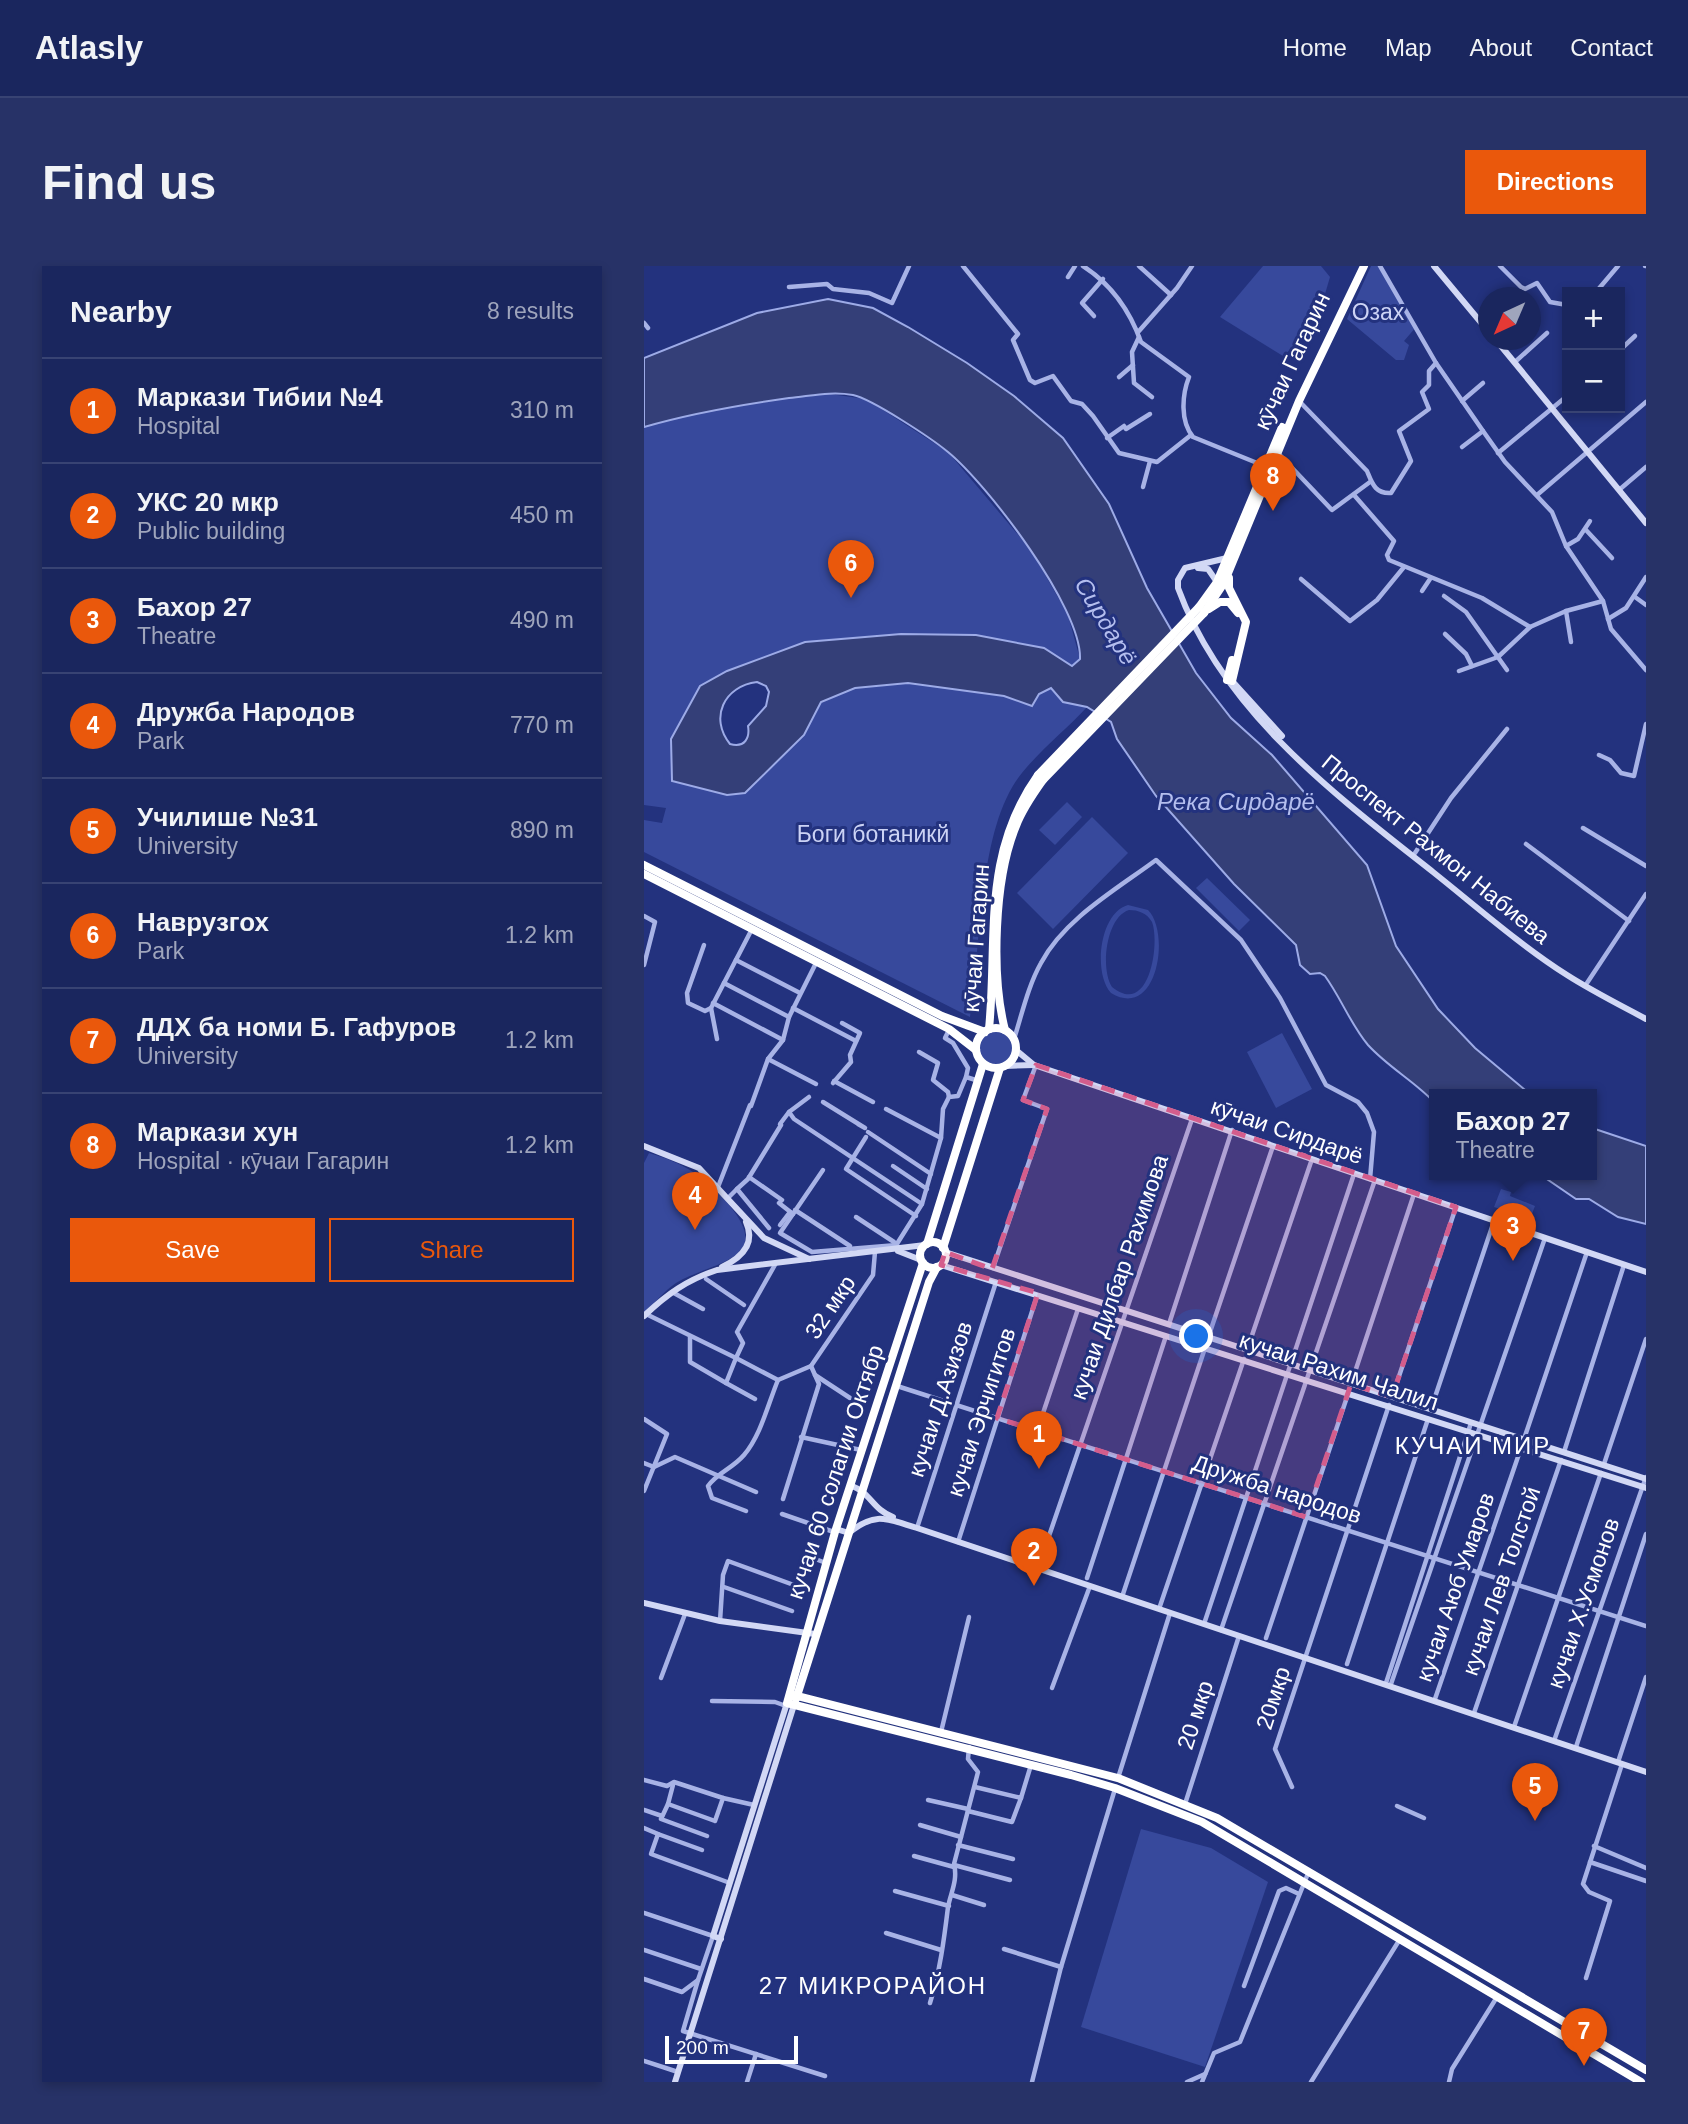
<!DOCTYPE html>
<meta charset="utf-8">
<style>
:root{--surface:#1a265e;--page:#273267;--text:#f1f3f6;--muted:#9fa5bc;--line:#384373;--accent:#ea580c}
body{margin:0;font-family:Helvetica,sans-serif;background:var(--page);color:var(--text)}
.controls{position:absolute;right:21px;top:21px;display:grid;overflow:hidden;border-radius:0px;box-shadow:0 4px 10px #0003}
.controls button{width:63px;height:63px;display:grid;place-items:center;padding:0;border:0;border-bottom:2px solid var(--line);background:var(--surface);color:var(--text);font:35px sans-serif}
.compass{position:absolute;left:834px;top:21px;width:63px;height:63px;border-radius:50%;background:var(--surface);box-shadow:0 4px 10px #0003;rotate:224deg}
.scale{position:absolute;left:21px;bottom:18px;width:133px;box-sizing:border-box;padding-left:7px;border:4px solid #fff;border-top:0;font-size:19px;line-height:24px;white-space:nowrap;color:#fff;-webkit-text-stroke:5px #23327e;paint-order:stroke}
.you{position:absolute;left:553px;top:1071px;width:24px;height:24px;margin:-18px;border:5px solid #fff;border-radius:50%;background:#1a73e8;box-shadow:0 0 0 10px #1a73e833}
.badge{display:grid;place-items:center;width:46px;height:46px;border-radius:50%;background:var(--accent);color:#fff;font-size:23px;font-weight:700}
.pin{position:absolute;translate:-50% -58px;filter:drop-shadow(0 2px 4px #0008)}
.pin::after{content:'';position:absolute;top:37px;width:24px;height:21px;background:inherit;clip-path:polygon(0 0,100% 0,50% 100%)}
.popup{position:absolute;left:785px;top:823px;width:168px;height:91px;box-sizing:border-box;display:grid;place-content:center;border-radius:0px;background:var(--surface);filter:drop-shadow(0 2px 5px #0005);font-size:23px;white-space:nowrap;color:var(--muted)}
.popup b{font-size:26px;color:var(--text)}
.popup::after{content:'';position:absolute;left:50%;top:100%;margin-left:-14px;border:14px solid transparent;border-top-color:var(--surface)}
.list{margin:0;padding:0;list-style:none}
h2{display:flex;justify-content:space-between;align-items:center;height:91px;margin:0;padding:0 28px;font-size:30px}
h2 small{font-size:23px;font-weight:400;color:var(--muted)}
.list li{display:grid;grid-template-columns:46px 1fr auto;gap:21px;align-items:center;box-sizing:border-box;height:105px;padding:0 28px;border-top:2px solid var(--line)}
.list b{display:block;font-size:26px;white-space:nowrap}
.list p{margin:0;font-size:23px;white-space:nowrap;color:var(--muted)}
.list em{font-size:23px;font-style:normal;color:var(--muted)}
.actions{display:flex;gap:14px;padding:21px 28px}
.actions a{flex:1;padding:16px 0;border:2px solid var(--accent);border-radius:0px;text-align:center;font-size:24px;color:var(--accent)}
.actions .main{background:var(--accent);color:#fff}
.map{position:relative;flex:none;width:1002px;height:1816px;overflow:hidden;border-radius:0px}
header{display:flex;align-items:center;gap:42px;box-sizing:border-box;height:98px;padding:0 35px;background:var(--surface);border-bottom:2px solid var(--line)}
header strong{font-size:33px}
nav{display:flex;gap:38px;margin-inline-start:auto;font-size:24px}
.intro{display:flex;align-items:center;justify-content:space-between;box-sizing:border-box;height:168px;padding:0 42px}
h1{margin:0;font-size:49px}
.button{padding:18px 32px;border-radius:0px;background:var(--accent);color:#fff;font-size:24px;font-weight:700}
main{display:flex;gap:42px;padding:0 42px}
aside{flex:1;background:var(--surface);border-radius:0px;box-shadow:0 4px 10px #0003}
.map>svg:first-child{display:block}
</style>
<header>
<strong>Atlasly</strong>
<nav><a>Home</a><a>Map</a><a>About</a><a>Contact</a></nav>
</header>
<div class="intro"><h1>Find us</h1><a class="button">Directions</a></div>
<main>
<aside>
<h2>Nearby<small>8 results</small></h2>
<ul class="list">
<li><span class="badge">1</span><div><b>Маркази Тибии №4</b><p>Hospital</p></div><em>310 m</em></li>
<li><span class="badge">2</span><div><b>УКС 20 мкр</b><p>Public building</p></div><em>450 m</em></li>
<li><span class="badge">3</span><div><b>Бахор 27</b><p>Theatre</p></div><em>490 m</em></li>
<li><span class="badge">4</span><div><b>Дружба Народов</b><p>Park</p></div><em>770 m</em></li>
<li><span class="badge">5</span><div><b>Училише №31</b><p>University</p></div><em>890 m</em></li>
<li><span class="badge">6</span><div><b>Наврузгох</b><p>Park</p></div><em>1.2 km</em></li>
<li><span class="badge">7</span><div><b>ДДХ ба номи Б. Гафуров</b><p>University</p></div><em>1.2 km</em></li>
<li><span class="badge">8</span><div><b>Маркази хун</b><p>Hospital · кӯчаи Гагарин</p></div><em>1.2 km</em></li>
</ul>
<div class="actions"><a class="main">Save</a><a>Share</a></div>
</aside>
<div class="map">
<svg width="1002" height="1816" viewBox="0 0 1002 1816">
<rect width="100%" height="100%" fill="#23327e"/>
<g fill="#37499c" fill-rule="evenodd">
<path d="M619,0H677L686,11L671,62L639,90L576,51Z"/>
<path d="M727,0H734L772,61L760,75L765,79L760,94H752L703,53Z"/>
<path d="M178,127L222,133L304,186L387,284L424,349L436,393L428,400L332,369L257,368L161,376L83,405L56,420L27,473L28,515L83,529L160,469L177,436L211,422L264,417L360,430L388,440L395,428L407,422L419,436L443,441C422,464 389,490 372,515C334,572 337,683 326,751L0,586V554L18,557L22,542L0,539V161L56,145Z"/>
<path d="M423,536L438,551L411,579L395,564Z"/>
<path d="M448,551L484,587L409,663L373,627Z"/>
<path d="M563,612L606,654L595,665L552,622Z"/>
<path d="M484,639L504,644C527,667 513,755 467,727C449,708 455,647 484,639ZM485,644C494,644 503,647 508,656C516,676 506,752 468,721C456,703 462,651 485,644Z"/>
<circle cx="352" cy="782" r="17"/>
<path d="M638,767L668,823L632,842L603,786Z"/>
<path d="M5,887C40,897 62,911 85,939C132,995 66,996 32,1017C20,1025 10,1038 0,1047V897Z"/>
<path d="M857,923L867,926L866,930L891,940L886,953L850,941Z"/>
<path d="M497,1563L567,1582L624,1616L561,1801L437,1761Z"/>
</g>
<g fill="#343f78" stroke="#9dabe7" stroke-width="2" fill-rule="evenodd">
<path d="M184,33L229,42L264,61L323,97L370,130L419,172L465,238L503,322L552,407L587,452L628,489L723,599L752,680L794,743L831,782L887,829H790V836C770,815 744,801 724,779C707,759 697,732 681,710L676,707L666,708L656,699L652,679L590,618L512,530L473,473L467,456L443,441L419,436L407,422L395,428L388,440L360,430L264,417L211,422L177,436L160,469L101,527L83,529L28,515L27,473L56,420L83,405L161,376L257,368L332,369L400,382L428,400L436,393C438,342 343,218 304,186C287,172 228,133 209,129C187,125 167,130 145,132C95,139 48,147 0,161V92L113,47ZM113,416L122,420L125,426L122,440L104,460C106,472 101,482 86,478C65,452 80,420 113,416Z"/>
<path d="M948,862L1002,880V958L974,951L945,933H932L897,909H948Z"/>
</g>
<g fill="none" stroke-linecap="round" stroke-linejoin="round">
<g stroke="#a8b3e6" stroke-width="4.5">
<path d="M319,0L374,68L369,74L386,114L391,117L409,110L427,135L438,138L449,150L475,187L513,196L547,169"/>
<path d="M439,0C467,18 486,45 497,76L545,111C538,129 536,155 549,171L623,201"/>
<path d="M495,0L527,29"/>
<path d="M736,0L792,97L839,165L861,196L908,246L922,280L959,335L967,363L1002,404"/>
<path d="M856,0L877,21L881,23L893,17L906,36L923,39"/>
<path d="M1001,0H1002"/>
<path d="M424,11L431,0"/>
<path d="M145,21L183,18L189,23L225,27L248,37L265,0"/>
<path d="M952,26L974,0"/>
<path d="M450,50L438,37L459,13"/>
<path d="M0,57L4,62"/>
<path d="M495,65L533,22L548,0"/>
<path d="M495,71L488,86L490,117L508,131"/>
<path d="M976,84L991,70"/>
<path d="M871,96L903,67"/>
<path d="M475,111L489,99"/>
<path d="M818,135L839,117"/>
<path d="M656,136L723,205C728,217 731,228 747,227L767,195L755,165L785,143L778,126L785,119V105L792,97"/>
<path d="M463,172L480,160L482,163L506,148"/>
<path d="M818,181L839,165"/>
<path d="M633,186L688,244L726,216"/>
<path d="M854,187L923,130"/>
<path d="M499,221L506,195"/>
<path d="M975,224L1002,201"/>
<path d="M710,229L750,275L743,289L745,294L838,332L886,361"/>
<path d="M893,229L1002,136"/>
<path d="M942,264L968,292"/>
<path d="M922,280L934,273L946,255"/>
<path d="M657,313L706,355L733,334L760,301"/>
<path d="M778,325L786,313"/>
<path d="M800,330L822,346L863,404"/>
<path d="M991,331L1002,339"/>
<path d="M922,345L927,376"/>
<path d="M964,353L982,342L1002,311"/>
<path d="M801,368L822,388L828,400"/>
<path d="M815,405L854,391L886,361L922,345L959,335"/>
<path d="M955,489L966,494L977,507L990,510L1002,458"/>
<path d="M939,562L1002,600"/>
<path d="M882,578L985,655"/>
<path d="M771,587L807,532L863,463"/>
<path d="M0,650L11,656L0,699"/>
<path d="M60,679L43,727L44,737L61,745L67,742"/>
<path d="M92,694L156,727"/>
<path d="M80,717L145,751"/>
<path d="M943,717L1002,628"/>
<path d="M69,737L139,774"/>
<path d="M149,742L212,775"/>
<path d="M305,764L301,772L309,777L324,802L322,811L335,815"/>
<path d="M73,773L67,742L108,663"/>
<path d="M370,773C378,748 384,720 397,697C420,653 473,623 512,594L597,674L636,732L682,819L714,836L723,847L730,866L726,913"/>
<path d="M275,786L294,797L289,814L304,826L305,831"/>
<path d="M124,793L172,818"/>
<path d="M190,815L229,836"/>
<path d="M189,817L207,796L206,789L216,767L198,757"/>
<path d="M179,836L221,862L214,858"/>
<path d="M107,840L124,793L139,774L145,751L173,695"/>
<path d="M242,843L297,872L278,938L251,981"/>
<path d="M145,846L150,853L278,938"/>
<path d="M136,858L145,846L165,831"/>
<path d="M224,866L287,908"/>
<path d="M222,871L202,903L272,950"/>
<path d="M297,872L299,843L305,831L314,830L322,811"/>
<path d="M249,900L283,923"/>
<path d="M179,904L136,967L168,986L253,979"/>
<path d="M105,911L138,934L135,937L149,948"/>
<path d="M74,921L106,839"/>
<path d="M93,923L104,913L137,859"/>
<path d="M84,932L93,923L125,962"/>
<path d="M151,944L206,980"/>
<path d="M212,951L250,976"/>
<path d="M136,959L146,946"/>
<path d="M132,997L93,1066L99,1077L92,1092L134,1114"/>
<path d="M349,1002L403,843L379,834L392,799"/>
<path d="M62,1013L100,1039"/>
<path d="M28,1026L59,1043"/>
<path d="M2,1048L92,1092L82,1117L111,1133"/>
<path d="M525,1058L588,864"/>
<path d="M46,1071V1096L82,1117"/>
<path d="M564,1072L629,880"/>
<path d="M603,1084L668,893"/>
<path d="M171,1109L206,1132"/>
<path d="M707,1118L770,928"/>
<path d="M253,1120L1002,1360"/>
<path d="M748,1131L812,941"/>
<path d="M787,1143L850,955"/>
<path d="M0,1153L23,1168L0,1225"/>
<path d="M393,1165L434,1043"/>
<path d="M157,1171L217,1184"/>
<path d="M880,1173L943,986"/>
<path d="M920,1186L980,999"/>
<path d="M0,1197L10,1201L31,1191L112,1226"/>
<path d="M960,1198L1002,1073"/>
<path d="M139,1233L175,1118L167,1100L229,1009L231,986"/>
<path d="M102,1245L68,1232L64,1220C74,1206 88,1203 100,1189C117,1169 124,1138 134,1114L167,1100"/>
<path d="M138,1248L190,1266"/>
<path d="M273,1262L352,1016"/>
<path d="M314,1276L393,1030"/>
<path d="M166,1291L182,1297"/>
<path d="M394,1302L548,853"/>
<path d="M443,1312L522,1070"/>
<path d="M80,1321L148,1345"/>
<path d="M478,1331L561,1082"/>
<path d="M515,1343L600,1093"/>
<path d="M76,1355L79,1309L84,1295L158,1322"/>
<path d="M560,1358L710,908"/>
<path d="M577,1364L731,914"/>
<path d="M622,1372L704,1128"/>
<path d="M703,1398L784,1153"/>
<path d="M17,1412L41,1348"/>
<path d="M742,1417L827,1157"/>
<path d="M747,1418L901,972"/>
<path d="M408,1422L446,1320"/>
<path d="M791,1433L877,1182"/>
<path d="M68,1435L131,1436L142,1440"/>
<path d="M830,1447L917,1194"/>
<path d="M870,1461L957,1207"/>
<path d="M297,1466L325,1351"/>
<path d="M910,1475L1002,1211"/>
<path d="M932,1481L1002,1268"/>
<path d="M974,1496L1002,1411"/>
<path d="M474,1512L526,1347"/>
<path d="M0,1514L23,1520L30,1516L79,1532L71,1555L24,1538L17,1553L63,1570"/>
<path d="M331,1521L377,1532L387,1499"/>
<path d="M648,1521L631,1483L745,1139"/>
<path d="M79,1532L110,1539"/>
<path d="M284,1534L324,1543"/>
<path d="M24,1538L29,1519"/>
<path d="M541,1538L595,1370"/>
<path d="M753,1540L780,1552"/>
<path d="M0,1544L18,1550"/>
<path d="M324,1545L368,1556L377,1532"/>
<path d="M276,1559L317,1571"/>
<path d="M0,1562L14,1568"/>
<path d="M314,1579L369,1593"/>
<path d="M950,1580L1002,1602"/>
<path d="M58,1584L14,1568L7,1588L86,1617"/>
<path d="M270,1590L310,1601"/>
<path d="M946,1596L1002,1615"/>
<path d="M310,1599L366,1614"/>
<path d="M251,1625L305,1640"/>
<path d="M308,1629L340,1639"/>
<path d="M0,1647L69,1670L54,1714L38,1726L0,1713"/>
<path d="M242,1667L297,1684"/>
<path d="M360,1683L417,1701"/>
<path d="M0,1684L57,1703"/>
<path d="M942,1712L966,1635L945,1626L939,1618L978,1498"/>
<path d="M54,1714L39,1765L181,1810"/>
<path d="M600,1720L635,1625L642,1622L655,1628"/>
<path d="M286,1737C296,1705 300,1674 304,1641C307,1626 314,1614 310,1598L334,1506L324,1493L325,1481"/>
<path d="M0,1795L34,1806"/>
<path d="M103,1816L112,1788"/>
<path d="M388,1816L417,1701L471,1523"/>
<path d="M543,1816L561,1808"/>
<path d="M558,1816L570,1787L596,1776L665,1605"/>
<path d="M667,1816L756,1673"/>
<path d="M805,1816L808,1803L853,1731"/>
</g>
<g stroke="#d2d8f5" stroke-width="6">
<path d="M790,0L844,65"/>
<path d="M852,74L1002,257"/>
<path d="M583,292L541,302L534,314V322C579,445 690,528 789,606C833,641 876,679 923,709C948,725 976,739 1002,753"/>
<path d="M554,302L564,303L573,316"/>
<path d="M589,416L638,470"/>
<path d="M372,784L390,799L1002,1006"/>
<path d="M361,800L390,799"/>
<path d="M0,880L55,902L120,972L165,993"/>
<path d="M254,985L277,994"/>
<path d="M301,986L1002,1213"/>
<path d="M297,999L1002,1222"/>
<path d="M78,1001C97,992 112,978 102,956"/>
<path d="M0,1050C23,1028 43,1014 73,1004L281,979"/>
<path d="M208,1220C227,1227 228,1243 249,1251"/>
<path d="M192,1263L205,1267C231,1245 243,1253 273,1262L1002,1506"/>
<path d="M0,1337L76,1355L171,1368"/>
<path d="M77,1673L69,1670L143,1437"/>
<path d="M31,1816L150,1439"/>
</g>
<g stroke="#fff" stroke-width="8">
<path d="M585,312V322L602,356L588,415"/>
<path d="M555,341L573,316L638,161"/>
<path d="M565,343L576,336H585L594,347"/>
<path d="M560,347L580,317L655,135L720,0"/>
<path d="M583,414L588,394"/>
<path d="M0,599L298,750L341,766"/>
<path d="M0,608L305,763L332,784"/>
<circle cx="352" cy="782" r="20"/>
<path d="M345,763C354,672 337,589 394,509"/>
<path d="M361,764C347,709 350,613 372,560C378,544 389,528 399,514"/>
<circle cx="289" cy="989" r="13"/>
<path d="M283,978L339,798"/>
<path d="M299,982L356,802"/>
<path d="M279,997L191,1266L143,1437L427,1509L471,1522L558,1556L997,1816"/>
<path d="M146,1428L474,1512L573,1552L1002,1804"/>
<path d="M152,1433L285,1016L293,1001"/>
</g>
<g stroke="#fff" stroke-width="8">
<path d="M394,509L555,341"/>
<path d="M399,514L560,347"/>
</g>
</g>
<path fill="#d45d8c" fill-opacity="0.2" stroke="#d45d8c" stroke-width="5" stroke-dasharray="14 9" stroke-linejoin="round" d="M392,799L812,941L748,1131L707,1118L662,1251L353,1152L394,1027L297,999L301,986L348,1003L403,843L379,834Z"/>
<g text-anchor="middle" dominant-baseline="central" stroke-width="6" stroke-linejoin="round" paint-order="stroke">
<g font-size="23" fill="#ccd3f5" stroke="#23327e">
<text x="734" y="46">Озах</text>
<text x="229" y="568">Боги ботаникй</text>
</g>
<g font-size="23" fill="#fff" stroke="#23327e">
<text transform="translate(648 95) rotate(-65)">кӯчаи Гагарин</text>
<text transform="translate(792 583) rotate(39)">Проспект Рахмон Набиева</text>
<text transform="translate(332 672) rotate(-86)">кӯчаи Гагарин</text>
<text transform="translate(643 865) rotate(19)">кӯчаи Сирдарё</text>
<text transform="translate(475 1011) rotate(-71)">кучаи Дилбар Рахимова</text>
<text transform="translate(186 1041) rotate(-56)">32 мкр</text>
<text transform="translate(695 1105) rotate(18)">кучаи Рахим Чалил</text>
<text transform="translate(296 1133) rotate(-72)">кучаи Д.Азизов</text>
<text transform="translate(337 1146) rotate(-72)">кучаи Эрчигитов</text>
<text transform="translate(191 1206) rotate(-72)">кучаи 60 солагии Октябр</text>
<text transform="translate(633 1223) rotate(18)">Дружба народов</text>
<text transform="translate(857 1315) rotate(-71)">кучаи Лев Толстой</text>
<text transform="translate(811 1321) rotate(-71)">кучаи Аюб Умаров</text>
<text transform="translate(939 1337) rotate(-71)">кучаи Х.Усмонов</text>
<text transform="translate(629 1432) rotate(-72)">20мкр</text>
<text transform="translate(551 1449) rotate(-72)">20 мкр</text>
</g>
<g font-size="24" font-style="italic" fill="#b4beee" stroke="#23327e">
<text transform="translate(462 355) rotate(59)">Сирдарё</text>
<text x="592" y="535">Река Сирдарё</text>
</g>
<g font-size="24" letter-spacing="2" fill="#fff" stroke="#23327e">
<text x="829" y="1179">КУЧАИ МИР</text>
<text x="229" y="1719">27 МИКРОРАЙОН</text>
</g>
</g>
</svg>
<div class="controls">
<button>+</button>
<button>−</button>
</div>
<svg class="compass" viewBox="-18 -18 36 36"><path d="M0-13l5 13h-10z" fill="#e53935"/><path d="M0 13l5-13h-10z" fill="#9fa5bc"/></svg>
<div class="scale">200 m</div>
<div class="you"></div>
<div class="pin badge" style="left:395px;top:1203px">1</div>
<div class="pin badge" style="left:390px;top:1320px">2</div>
<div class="pin badge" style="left:869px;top:995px">3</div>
<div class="popup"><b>Бахор 27</b>Theatre</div>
<div class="pin badge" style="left:51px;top:964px">4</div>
<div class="pin badge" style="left:891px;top:1555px">5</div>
<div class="pin badge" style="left:207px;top:332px">6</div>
<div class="pin badge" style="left:940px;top:1800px">7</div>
<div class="pin badge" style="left:629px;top:245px">8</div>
</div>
</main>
